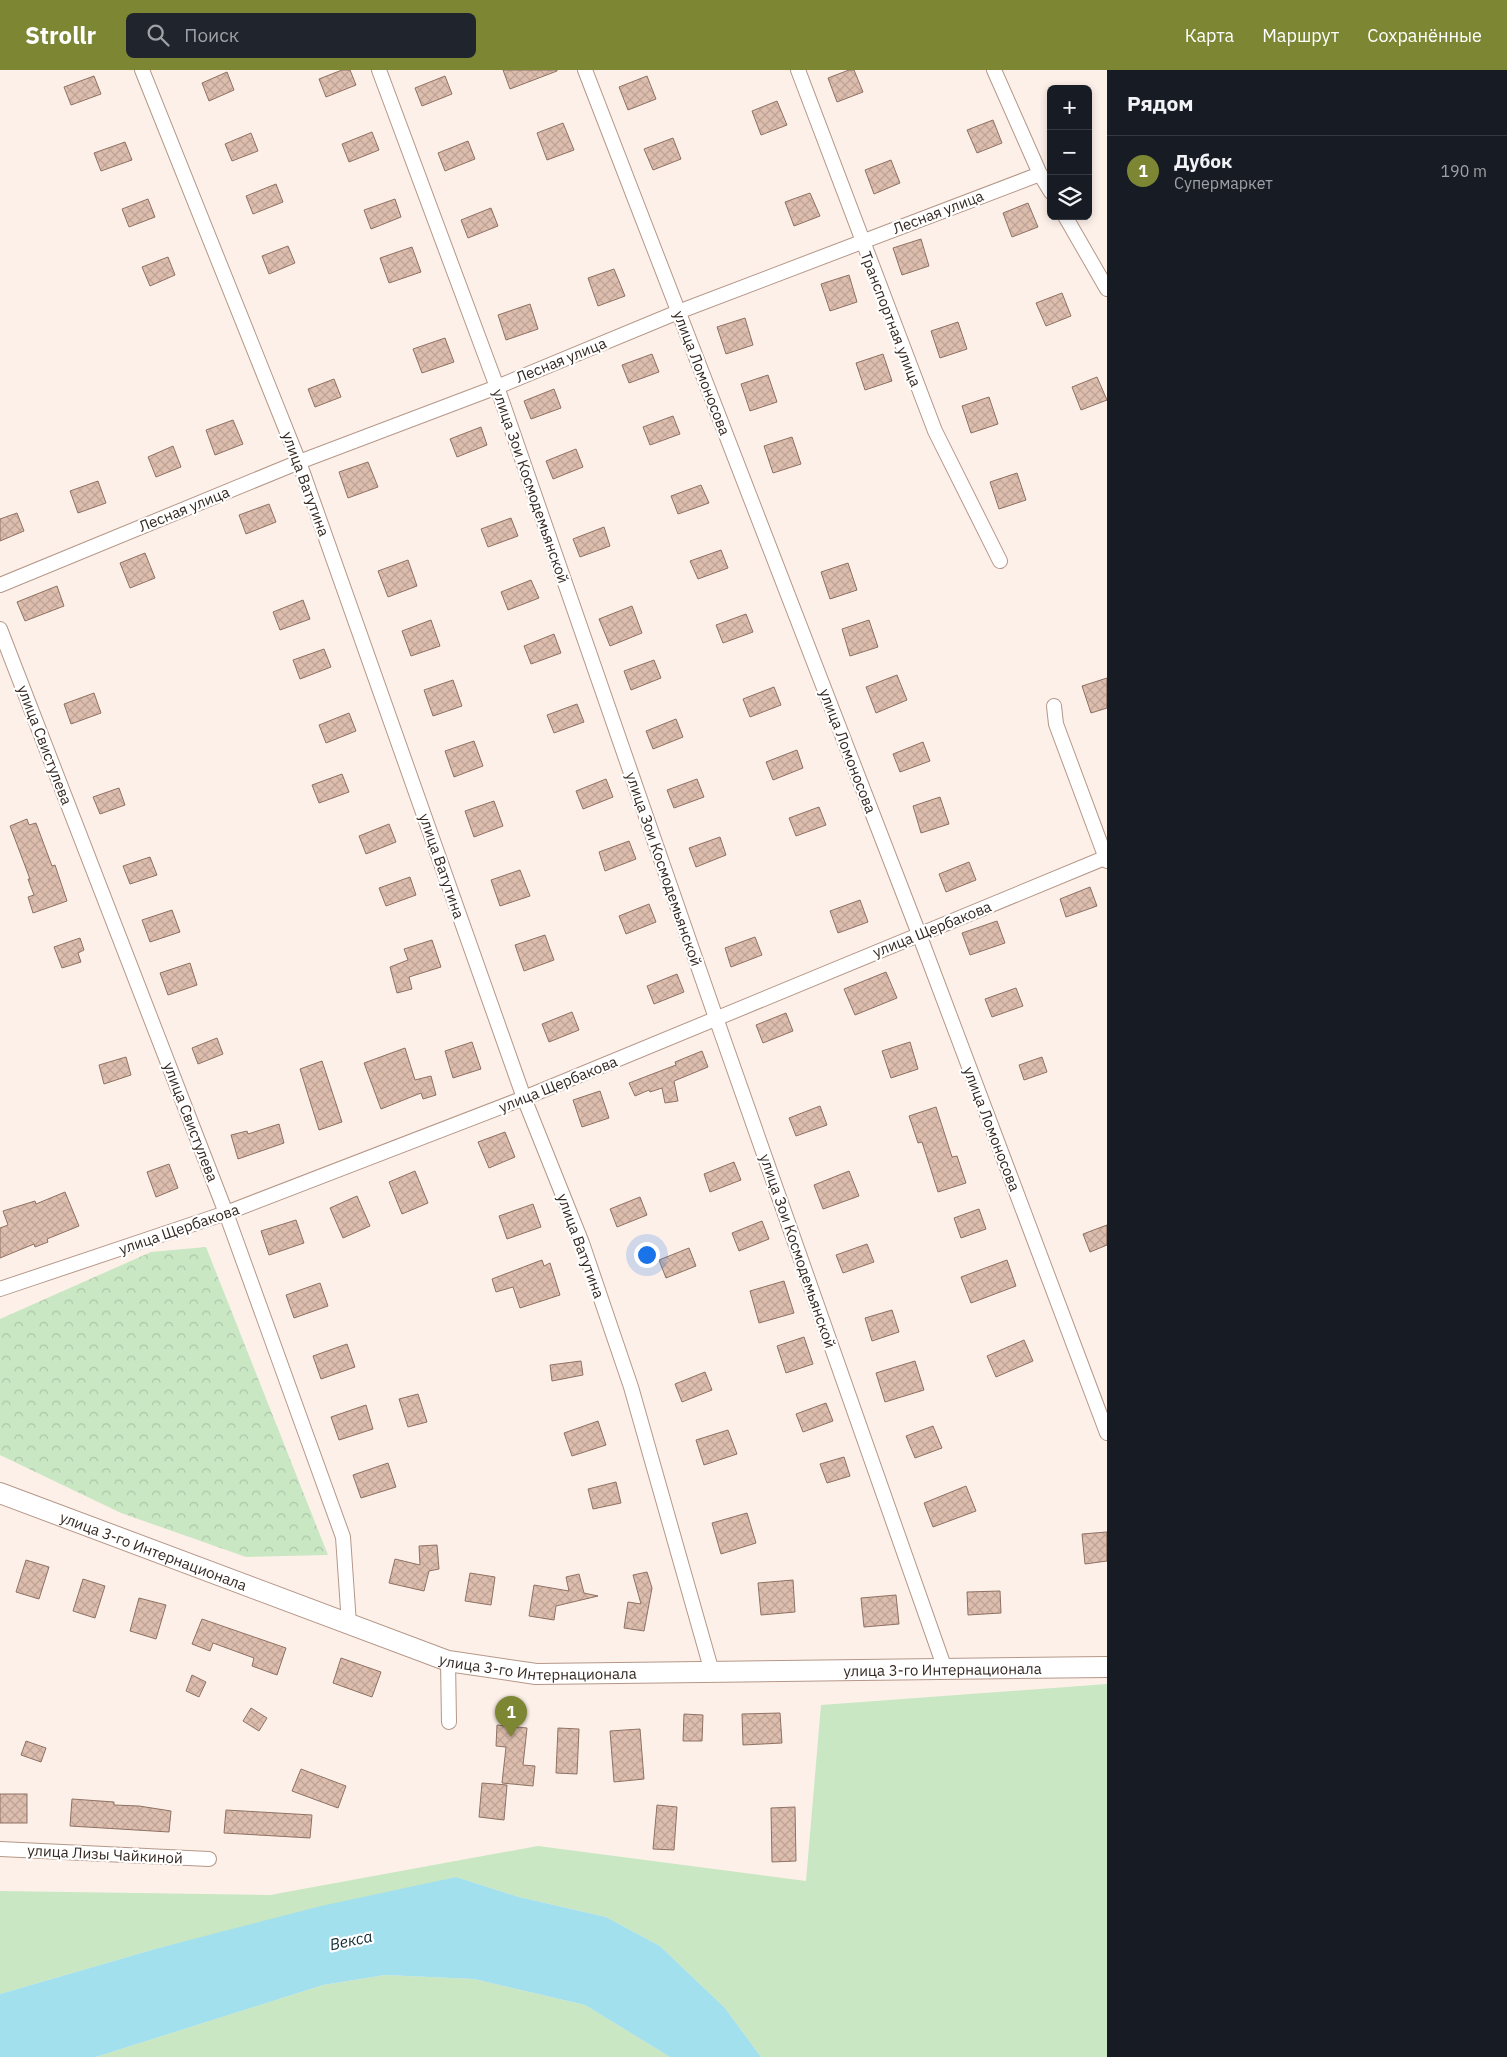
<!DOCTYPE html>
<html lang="ru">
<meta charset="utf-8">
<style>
:root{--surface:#171b24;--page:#20242c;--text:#f1f3f6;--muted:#9ea1a6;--line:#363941;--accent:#7d8733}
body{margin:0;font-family:"IBM Plex Sans",sans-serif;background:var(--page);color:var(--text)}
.controls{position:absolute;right:15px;top:15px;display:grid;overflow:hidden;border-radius:8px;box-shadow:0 2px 8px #0003}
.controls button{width:45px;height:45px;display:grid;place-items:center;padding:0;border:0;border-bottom:1px solid var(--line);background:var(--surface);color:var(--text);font:25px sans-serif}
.you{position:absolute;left:646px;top:1184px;width:18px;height:18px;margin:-12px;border:4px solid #fff;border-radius:50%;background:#1a73e8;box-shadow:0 0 0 8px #1a73e833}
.badge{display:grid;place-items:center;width:32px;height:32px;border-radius:50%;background:var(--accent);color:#fff;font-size:16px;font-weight:700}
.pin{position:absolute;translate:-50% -41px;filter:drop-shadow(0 1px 2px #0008)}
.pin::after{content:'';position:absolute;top:26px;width:18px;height:15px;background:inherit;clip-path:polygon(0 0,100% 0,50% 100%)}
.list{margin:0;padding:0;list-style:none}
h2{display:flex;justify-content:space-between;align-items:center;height:65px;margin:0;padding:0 20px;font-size:21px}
h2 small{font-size:16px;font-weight:400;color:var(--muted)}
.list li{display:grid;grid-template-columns:32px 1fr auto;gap:15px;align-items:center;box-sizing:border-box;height:70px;padding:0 20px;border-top:1px solid var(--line)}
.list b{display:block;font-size:19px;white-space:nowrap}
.list p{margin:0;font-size:16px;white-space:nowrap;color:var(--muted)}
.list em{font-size:16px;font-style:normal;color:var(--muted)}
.icon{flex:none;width:28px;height:28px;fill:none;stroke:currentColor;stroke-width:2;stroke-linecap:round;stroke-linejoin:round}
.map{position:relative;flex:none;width:1107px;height:1987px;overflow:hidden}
header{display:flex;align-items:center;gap:30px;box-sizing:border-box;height:70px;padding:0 25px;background:var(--accent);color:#fff}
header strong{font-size:24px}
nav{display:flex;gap:28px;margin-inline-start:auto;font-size:18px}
.search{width:350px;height:45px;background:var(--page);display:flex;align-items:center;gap:12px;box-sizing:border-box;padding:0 18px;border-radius:8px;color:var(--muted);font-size:19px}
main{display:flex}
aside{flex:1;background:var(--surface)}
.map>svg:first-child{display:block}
</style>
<header>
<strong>Strollr</strong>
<div class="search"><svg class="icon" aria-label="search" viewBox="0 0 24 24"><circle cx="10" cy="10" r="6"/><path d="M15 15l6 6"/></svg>Поиск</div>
<nav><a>Карта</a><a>Маршрут</a><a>Сохранённые</a></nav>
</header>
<main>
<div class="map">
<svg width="1107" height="1987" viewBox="0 0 1107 1987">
<defs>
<pattern id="forest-crowns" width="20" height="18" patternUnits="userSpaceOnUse" patternTransform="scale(1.25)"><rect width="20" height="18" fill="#c9e7c3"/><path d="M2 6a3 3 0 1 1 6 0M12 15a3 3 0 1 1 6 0" fill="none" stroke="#adc6a7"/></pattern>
<pattern id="building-cross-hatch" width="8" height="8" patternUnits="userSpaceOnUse" patternTransform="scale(1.25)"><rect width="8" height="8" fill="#ddbdad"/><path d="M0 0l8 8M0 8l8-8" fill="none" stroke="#bea295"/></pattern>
</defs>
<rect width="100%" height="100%" fill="#fdf0e9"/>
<g fill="#c9e7c3">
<path d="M1107,1614V1987H761L725,1938L660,1876L606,1847L519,1827L456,1807L155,1879L0,1924V1821L270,1825L538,1776L806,1811L821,1635Z"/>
<path d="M385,1905L474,1909L585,1935L670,1987H96L323,1915Z"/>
</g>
<path fill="url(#forest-crowns)" d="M206,1177L328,1485L246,1487L121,1443L0,1385V1249L151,1182Z"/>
<path fill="#a2e0ed" d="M456,1807L519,1827L606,1847L660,1876L725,1938L761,1987H670L585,1935L474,1909L385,1905L323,1915L96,1987H0V1924L155,1879L321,1836Z"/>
<g fill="url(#building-cross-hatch)" stroke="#8e7263">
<path d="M342,0H350L356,15L326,27L319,9Z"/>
<path d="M503,0H557V1L510,19Z"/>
<path d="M849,0H854L863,22L837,32L828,8Z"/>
<path d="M227,2L234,20L209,31L202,13Z"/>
<path d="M94,6L101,24L71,35L64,17Z"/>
<path d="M445,6L452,24L422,36L415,18Z"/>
<path d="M647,6L656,29L628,40L619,17Z"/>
<path d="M777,31L787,55L761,65L752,41Z"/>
<path d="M993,50L1002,73L977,83L967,60Z"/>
<path d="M563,53L574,80L547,90L537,63Z"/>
<path d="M372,62L379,80L349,92L342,74Z"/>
<path d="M251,63L258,81L232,91L225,74Z"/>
<path d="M673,68L681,89L653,100L644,79Z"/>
<path d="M468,71L475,89L445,101L438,83Z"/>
<path d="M125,72L132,90L101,101L94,83Z"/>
<path d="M891,90L900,113L874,124L865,100Z"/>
<path d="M276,114L283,132L253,144L246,126Z"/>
<path d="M810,123L820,146L794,156L785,132Z"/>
<path d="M148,129L155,147L129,157L122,139Z"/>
<path d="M395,129L401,147L371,159L364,140Z"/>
<path d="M1028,133L1038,157L1012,167L1003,143Z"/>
<path d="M491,138L498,156L468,168L461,150Z"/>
<path d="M921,169L929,196L902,205L893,178Z"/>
<path d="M288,176L295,193L269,204L262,186Z"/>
<path d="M412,177L421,202L389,213L380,188Z"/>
<path d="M168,187L175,205L150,216L142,197Z"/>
<path d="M614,199L625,226L598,236L588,208Z"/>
<path d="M849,205L857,232L830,241L821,214Z"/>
<path d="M1062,223L1071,246L1046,256L1036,233Z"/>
<path d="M530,234L538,259L506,270L498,245Z"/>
<path d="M745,248L753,275L726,284L717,257Z"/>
<path d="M958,252L967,279L940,288L931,261Z"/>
<path d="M445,268L454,292L422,303L413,279Z"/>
<path d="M652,284L659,302L629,313L622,295Z"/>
<path d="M883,284L892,311L865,320L856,293Z"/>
<path d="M768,305L777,332L750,341L741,314Z"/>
<path d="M1097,307L1107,330L1081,340L1072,317Z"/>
<path d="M334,309L341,327L315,337L308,319Z"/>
<path d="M554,319L561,338L531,349L524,331Z"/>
<path d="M989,327L998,354L971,363L962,336Z"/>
<path d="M673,346L680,364L650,375L643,357Z"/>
<path d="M233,350L243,374L215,385L206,360Z"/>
<path d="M481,357L487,375L457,387L450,369Z"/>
<path d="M792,367L801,394L773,403L764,376Z"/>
<path d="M173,376L181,397L156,407L148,387Z"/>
<path d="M576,379L583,397L553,409L546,391Z"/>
<path d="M368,392L378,417L348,428L339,402Z"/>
<path d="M1017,403L1026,430L999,439L990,412Z"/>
<path d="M98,411L106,433L78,443L70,421Z"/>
<path d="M701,415L709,433L678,444L671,426Z"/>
<path d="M269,434L276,452L246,464L239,445Z"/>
<path d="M17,443L24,461L0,471V449Z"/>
<path d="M511,448L518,466L488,477L481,459Z"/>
<path d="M604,457L610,476L580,487L573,469Z"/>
<path d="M721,480L728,498L698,509L690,491Z"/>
<path d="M145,483L155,508L130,518L120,493Z"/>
<path d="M408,490L417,516L388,527L378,501Z"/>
<path d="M848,493L857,520L830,529L821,502Z"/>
<path d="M531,510L539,528L508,540L501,522Z"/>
<path d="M57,516L64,536L25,551L17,532Z"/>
<path d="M303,530L310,549L280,560L273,542Z"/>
<path d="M632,536L642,563L610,576L599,549Z"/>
<path d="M746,544L753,562L723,573L716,555Z"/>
<path d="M431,550L440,576L411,586L402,561Z"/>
<path d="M869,550L878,577L850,586L842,559Z"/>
<path d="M554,564L561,583L531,594L524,576Z"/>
<path d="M324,579L331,597L300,609L293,590Z"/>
<path d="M654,590L661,608L631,620L624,601Z"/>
<path d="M897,605L907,630L876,643L866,617Z"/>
<path d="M1107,608V638L1091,643L1082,616Z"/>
<path d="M453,610L462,636L433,646L424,620Z"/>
<path d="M774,617L781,635L750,647L743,629Z"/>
<path d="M94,623L101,643L71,654L64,634Z"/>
<path d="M577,634L584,652L554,663L547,645Z"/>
<path d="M349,643L356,661L326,673L319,655Z"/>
<path d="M676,649L683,667L653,679L646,661Z"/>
<path d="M474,671L483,696L454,707L445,681Z"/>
<path d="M923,672L930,691L900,702L893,684Z"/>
<path d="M797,680L803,698L773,710L766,692Z"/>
<path d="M342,704L349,722L319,733L312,715Z"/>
<path d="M606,709L613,727L583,739L576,721Z"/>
<path d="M697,709L704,727L674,738L667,720Z"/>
<path d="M119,718L125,735L100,744L93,727Z"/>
<path d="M940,727L949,754L921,763L913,736Z"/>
<path d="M494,731L503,756L474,767L465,741Z"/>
<path d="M819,737L826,755L796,766L789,748Z"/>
<path d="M27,749L29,755L36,753L52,796L55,795L67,831L33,843L28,827L34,825L28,809H30L10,756Z"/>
<path d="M389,754L396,772L366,784L359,766Z"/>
<path d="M720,767L726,785L696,797L689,778Z"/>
<path d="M629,771L636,789L605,801L599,782Z"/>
<path d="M150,787L157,805L130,814L123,796Z"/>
<path d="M969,792L976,810L946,822L939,804Z"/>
<path d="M520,800L530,826L500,836L491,810Z"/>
<path d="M410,807L416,825L386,836L379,818Z"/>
<path d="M1090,817L1097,836L1066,847L1060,829Z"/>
<path d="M860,830L868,852L838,863L830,841Z"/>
<path d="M649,834L656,852L626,864L619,846Z"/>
<path d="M172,840L180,862L150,872L142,850Z"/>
<path d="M997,851L1005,873L970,885L962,863Z"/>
<path d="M545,865L554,890L524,901L515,875Z"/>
<path d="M755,867L762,885L731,897L725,878Z"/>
<path d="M80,868L84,880L78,883L81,892L62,898L54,877Z"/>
<path d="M432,870L441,897L409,907L412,919L397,923L390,897L408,890L404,879Z"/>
<path d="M190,893L197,915L168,925L160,903Z"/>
<path d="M886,902L897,928L855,945L844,919Z"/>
<path d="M677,904L684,922L654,934L647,916Z"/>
<path d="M1016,918L1023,936L992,947L985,929Z"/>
<path d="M572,942L579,960L549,972L542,954Z"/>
<path d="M786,943L793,961L763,973L756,955Z"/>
<path d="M217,968L223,984L198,994L192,978Z"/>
<path d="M472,972L481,999L453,1008L445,981Z"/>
<path d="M910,972L918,999L891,1008L882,981Z"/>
<path d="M405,978L415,1010L431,1006L436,1025L423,1029L421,1023L381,1039L364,993Z"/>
<path d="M702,981L708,997L674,1011L678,1031L665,1033L662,1018L650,1022L649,1020L635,1026L629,1013L676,995L675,992Z"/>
<path d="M126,987L131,1005L104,1014L99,995Z"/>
<path d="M1042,987L1047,1002L1024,1010L1019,995Z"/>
<path d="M322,991L342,1052L319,1060L300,999Z"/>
<path d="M600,1021L609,1048L582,1057L573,1030Z"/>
<path d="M820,1036L827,1055L796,1066L789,1048Z"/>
<path d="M936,1037L952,1087L957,1086L966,1113L938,1122L922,1072L918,1073L909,1046Z"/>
<path d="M279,1054L284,1073L238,1089L231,1065L247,1061L248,1064Z"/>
<path d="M505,1062L515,1087L489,1098L478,1072Z"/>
<path d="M734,1092L741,1110L710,1122L704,1104Z"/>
<path d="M169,1094L178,1118L156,1127L147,1102Z"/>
<path d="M415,1101L428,1133L402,1144L389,1112Z"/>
<path d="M849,1101L859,1126L823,1139L814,1115Z"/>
<path d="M65,1122L79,1156L47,1169L48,1172L35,1177L34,1174L0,1188V1158L8,1155L3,1141L35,1131L36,1134Z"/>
<path d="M357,1126L370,1156L343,1168L330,1138Z"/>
<path d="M640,1127L647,1145L617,1157L610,1139Z"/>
<path d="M533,1134L541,1157L507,1169L499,1146Z"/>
<path d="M979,1139L986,1159L961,1168L954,1148Z"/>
<path d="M296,1150L304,1173L269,1185L261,1161Z"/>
<path d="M762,1151L769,1169L739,1181L732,1163Z"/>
<path d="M1107,1155V1175L1090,1182L1083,1164Z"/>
<path d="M867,1174L874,1192L843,1203L836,1185Z"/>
<path d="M689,1178L696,1196L666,1208L659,1190Z"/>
<path d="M542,1190L544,1196L550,1193L560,1225L520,1238L513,1217L496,1222L492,1209Z"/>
<path d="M1007,1190L1016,1216L971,1233L961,1207Z"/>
<path d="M784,1211L794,1243L759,1253L750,1221Z"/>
<path d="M320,1213L328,1236L294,1248L286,1225Z"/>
<path d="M892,1240L899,1262L872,1271L865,1248Z"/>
<path d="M804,1267L813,1294L786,1303L777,1276Z"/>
<path d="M1024,1270L1033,1291L996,1307L987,1286Z"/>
<path d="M347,1274L355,1297L321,1309L313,1286Z"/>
<path d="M581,1291L583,1305L552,1311L550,1295Z"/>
<path d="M915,1291L924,1320L885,1332L876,1303Z"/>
<path d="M705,1302L712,1320L682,1332L675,1314Z"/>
<path d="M418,1324L427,1352L408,1357L399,1329Z"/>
<path d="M826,1333L833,1351L803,1362L796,1344Z"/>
<path d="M366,1335L373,1359L339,1370L331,1347Z"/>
<path d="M598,1351L606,1375L572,1386L564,1363Z"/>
<path d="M933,1356L942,1378L915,1388L906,1366Z"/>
<path d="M728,1360L737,1384L704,1395L696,1370Z"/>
<path d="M844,1387L850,1406L827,1413L820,1394Z"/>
<path d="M388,1393L396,1417L361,1428L353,1405Z"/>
<path d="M616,1412L621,1433L593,1439L588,1419Z"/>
<path d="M966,1416L976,1441L933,1457L924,1433Z"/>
<path d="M747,1443L756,1473L721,1484L712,1453Z"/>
<path d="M1107,1462V1491L1085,1494L1082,1464Z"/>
<path d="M437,1475L439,1499L429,1501L424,1521L389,1513L395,1489L420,1495L419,1476Z"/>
<path d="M26,1490L49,1497L39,1529L16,1522Z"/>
<path d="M647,1502L652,1518L644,1561L624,1558L628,1532L641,1534L633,1505Z"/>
<path d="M470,1503L495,1507L491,1535L465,1531Z"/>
<path d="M579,1504L584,1523L598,1526L556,1536L554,1550L529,1546L534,1515L569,1521L566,1507Z"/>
<path d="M83,1509L105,1516L95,1548L73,1541Z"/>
<path d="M793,1510L795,1542L761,1545L758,1513Z"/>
<path d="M1000,1521L1001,1543L968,1545L967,1522Z"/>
<path d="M896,1525L899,1554L864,1557L861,1528Z"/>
<path d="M139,1528L166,1535L156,1569L130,1561Z"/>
<path d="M202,1549L286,1578L277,1605L252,1596L254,1588L213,1573L210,1581L192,1574Z"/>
<path d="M341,1588L381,1602L372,1627L333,1613Z"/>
<path d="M192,1605L206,1612L199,1627L186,1621Z"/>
<path d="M251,1638L267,1648L259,1661L243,1651Z"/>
<path d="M780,1643L782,1673L743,1675L742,1644Z"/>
<path d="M684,1644L703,1645L702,1671H683Z"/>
<path d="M497,1655L527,1658L523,1695L535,1696L533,1716L502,1713L506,1677L496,1676Z"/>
<path d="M558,1658L579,1659L577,1704L556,1703Z"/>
<path d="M640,1659L644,1709L614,1712L610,1661Z"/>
<path d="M26,1671L46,1678L41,1692L21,1685Z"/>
<path d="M301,1699L346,1716L338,1738L292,1721Z"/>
<path d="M482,1713L507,1715L504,1750L479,1747Z"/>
<rect x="0" y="1724" width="27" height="29"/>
<path d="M72,1729L114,1732V1735L139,1736L171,1741L169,1762L70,1756Z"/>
<path d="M657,1735L677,1737L674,1780L653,1779Z"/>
<path d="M795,1737L796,1791L772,1792L771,1738Z"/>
<path d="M226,1740L312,1745L310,1768L224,1763Z"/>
</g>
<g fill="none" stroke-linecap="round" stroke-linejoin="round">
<g stroke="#b59788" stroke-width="16">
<g id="minor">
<path d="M142,0L299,392L524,1028L582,1173L631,1317L712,1602"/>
<path d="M379,0L497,317L716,948L945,1599"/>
<path d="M585,0L919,864L1107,1363"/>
<path d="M798,0L935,361L1000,491"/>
<path d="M994,0L1040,104L1051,122"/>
<path d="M1065,146L1107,219"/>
<path d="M0,515L299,392L497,317L678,242L1040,104"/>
<path d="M0,559L226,1143L343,1467L349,1554"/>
<path d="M1054,636L1056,654L1107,791"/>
<path d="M0,1219L226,1143L524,1028L1107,787"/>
<path d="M448,1591L449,1652"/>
<path d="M0,1779L209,1789"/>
</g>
</g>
<g stroke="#b59788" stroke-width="22">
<g id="secondary">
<path id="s1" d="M0,1423L448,1591L536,1604L1107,1597"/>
</g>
</g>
<use href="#minor" stroke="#fff" stroke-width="14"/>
<use href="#secondary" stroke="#fff" stroke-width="20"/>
</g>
<g text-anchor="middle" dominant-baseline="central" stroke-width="4.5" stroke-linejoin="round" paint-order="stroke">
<g font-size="15" fill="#342822" stroke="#fff">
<text transform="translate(938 142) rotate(-21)">Лесная улица</text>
<text transform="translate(891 249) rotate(69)">Транспортная улица</text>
<text transform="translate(561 290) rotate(-22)">Лесная улица</text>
<text transform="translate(702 303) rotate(69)">улица Ломоносова</text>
<text transform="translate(306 414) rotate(70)">улица Ватутина</text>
<text transform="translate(531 416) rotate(71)">улица Зои Космодемьянской</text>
<text transform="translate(184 439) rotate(-22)">Лесная улица</text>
<text transform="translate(45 675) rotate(69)">улица Свистулева</text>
<text transform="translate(848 681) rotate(69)">улица Ломоносова</text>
<text transform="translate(442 796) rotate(71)">улица Ватутина</text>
<text transform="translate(664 799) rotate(71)">улица Зои Космодемьянской</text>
<text transform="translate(932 859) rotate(-22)">улица Щербакова</text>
<text transform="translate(558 1014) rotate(-22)">улица Щербакова</text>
<text transform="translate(191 1052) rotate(69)">улица Свистулева</text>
<text transform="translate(992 1059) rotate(69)">улица Ломоносова</text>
<text transform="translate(179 1159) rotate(-19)">улица Щербакова</text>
<text transform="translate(581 1176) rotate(70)">улица Ватутина</text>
<text transform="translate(798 1181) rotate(71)">улица Зои Космодемьянской</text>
<text stroke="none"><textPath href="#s1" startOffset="164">улица 3-го Интернационала</textPath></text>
<text stroke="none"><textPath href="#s1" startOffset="569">улица 3-го Интернационала</textPath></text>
<text stroke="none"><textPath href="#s1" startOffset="974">улица 3-го Интернационала</textPath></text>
<text transform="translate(105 1784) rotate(3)">улица Лизы Чайкиной</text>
</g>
<g font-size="16" font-style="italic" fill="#0e2e34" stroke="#fff">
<text transform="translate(351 1870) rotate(-12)">Векса</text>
</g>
</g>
</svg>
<div class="controls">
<button>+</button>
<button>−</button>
<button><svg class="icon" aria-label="layers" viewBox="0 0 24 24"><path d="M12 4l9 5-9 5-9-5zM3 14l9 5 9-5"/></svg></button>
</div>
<div class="you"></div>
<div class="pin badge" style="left:511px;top:1667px">1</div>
</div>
<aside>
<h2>Рядом<small></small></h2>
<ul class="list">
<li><span class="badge">1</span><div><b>Дубок</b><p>Супермаркет</p></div><em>190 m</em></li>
</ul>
</aside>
</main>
